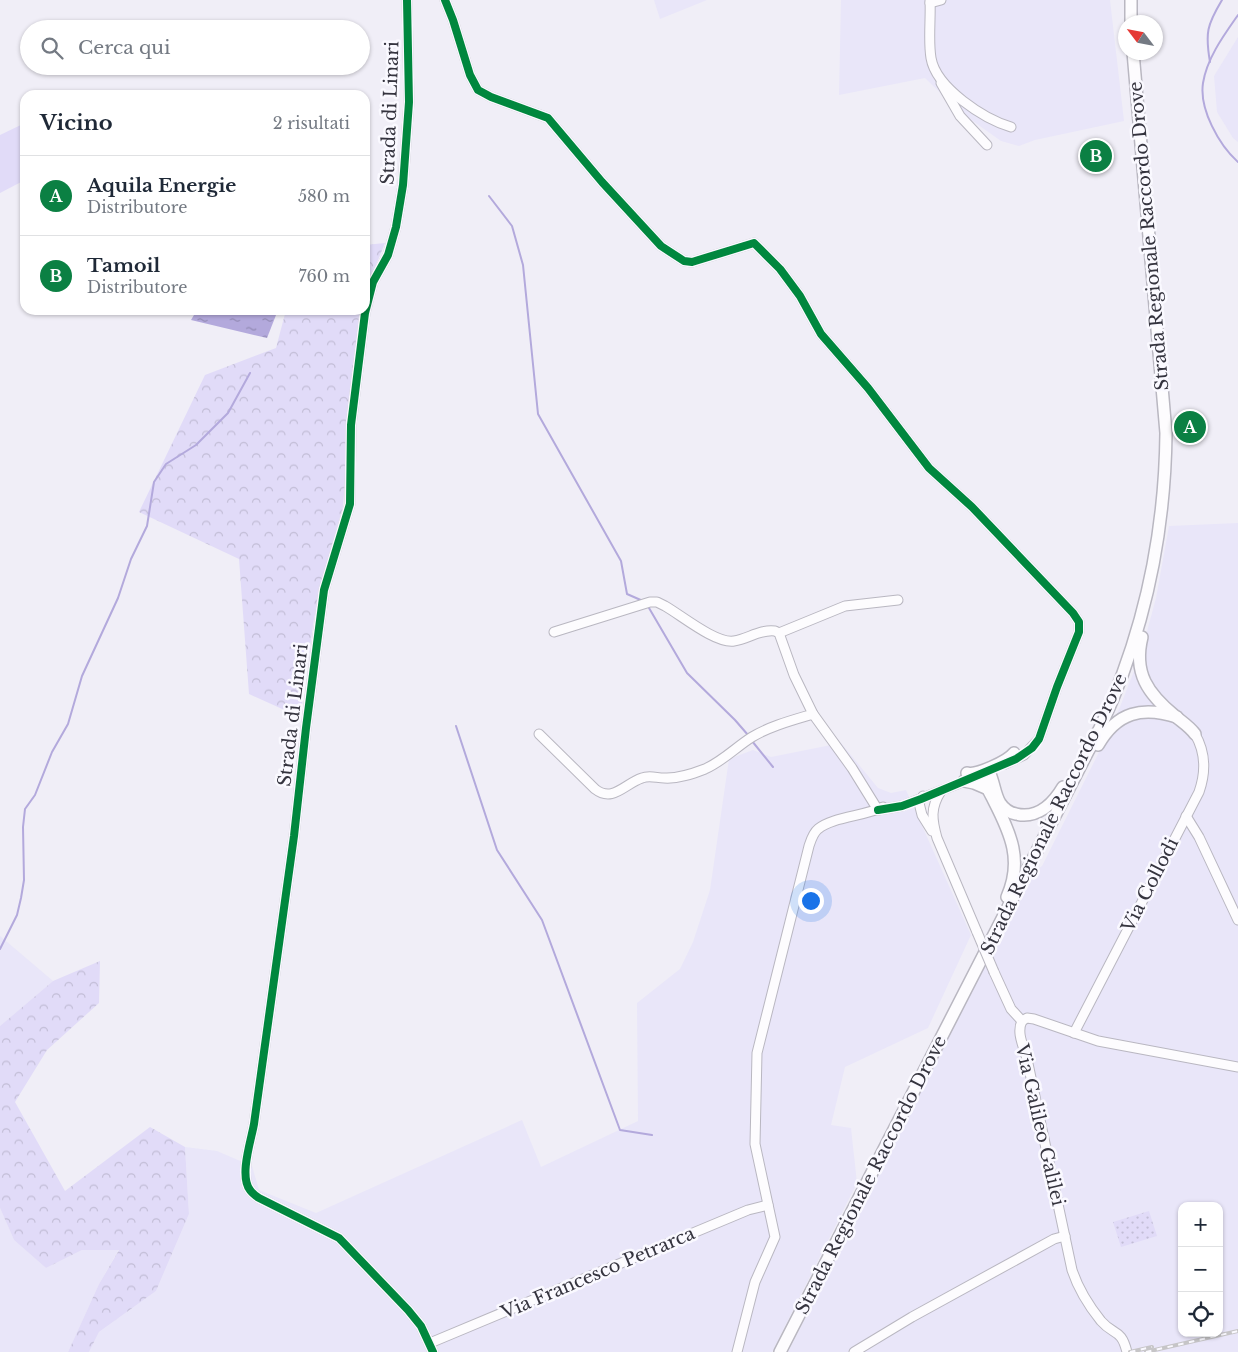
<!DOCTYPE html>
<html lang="it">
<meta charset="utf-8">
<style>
:root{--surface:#fff;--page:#f6f6f7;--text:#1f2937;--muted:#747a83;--line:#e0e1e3;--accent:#0b8043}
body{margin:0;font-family:"Libre Baskerville",serif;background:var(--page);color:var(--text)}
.controls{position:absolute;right:15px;bottom:15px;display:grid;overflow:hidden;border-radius:10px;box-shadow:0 1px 4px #0004}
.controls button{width:45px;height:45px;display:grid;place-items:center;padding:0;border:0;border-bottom:1px solid var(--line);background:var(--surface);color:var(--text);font:25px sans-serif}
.compass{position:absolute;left:1118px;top:15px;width:45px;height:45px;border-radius:50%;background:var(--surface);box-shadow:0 1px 4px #0004;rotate:302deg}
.you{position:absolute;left:810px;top:900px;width:18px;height:18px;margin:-12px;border:4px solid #fff;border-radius:50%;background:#1a73e8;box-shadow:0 0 0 8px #1a73e833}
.badge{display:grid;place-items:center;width:32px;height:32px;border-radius:50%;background:var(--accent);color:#fff;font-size:16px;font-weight:700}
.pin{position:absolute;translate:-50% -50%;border:2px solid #fff;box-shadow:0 1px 5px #0006}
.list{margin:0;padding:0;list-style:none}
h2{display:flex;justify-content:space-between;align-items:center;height:65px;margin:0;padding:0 20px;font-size:21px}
h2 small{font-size:16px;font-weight:400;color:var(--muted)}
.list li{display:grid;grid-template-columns:32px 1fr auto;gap:15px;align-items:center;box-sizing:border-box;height:80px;padding:0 20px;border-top:1px solid var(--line)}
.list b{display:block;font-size:19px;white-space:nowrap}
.list p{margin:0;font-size:16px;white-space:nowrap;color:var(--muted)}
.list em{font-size:16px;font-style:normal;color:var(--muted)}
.icon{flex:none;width:28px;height:28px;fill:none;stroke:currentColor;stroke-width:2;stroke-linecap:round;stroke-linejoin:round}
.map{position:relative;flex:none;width:1238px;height:1352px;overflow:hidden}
.search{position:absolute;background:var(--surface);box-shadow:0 1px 4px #0004;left:20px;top:20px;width:350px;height:55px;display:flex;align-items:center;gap:12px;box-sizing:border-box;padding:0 18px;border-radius:28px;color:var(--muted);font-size:19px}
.panel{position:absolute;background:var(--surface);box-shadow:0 1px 4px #0004;left:20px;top:90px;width:350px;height:225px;border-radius:15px}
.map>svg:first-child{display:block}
</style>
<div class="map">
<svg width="1238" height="1352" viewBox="0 0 1238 1352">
<defs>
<pattern id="grass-dots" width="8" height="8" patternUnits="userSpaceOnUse" patternTransform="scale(1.25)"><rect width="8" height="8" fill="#e1dbf8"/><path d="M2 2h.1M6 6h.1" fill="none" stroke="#c2bdd6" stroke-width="1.8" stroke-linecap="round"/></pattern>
<pattern id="forest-crowns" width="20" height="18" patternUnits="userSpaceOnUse" patternTransform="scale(1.25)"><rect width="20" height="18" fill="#e1dbf8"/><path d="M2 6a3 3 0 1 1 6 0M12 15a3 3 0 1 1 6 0" fill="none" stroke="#c2bdd6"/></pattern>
<pattern id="water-ripples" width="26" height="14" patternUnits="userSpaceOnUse" patternTransform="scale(1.25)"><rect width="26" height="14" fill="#b3a9dc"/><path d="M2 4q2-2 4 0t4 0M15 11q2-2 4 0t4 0" fill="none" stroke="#928ab4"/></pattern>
</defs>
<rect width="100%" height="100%" fill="#f0eef7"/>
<g fill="#e9e6f9" fill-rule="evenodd">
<path d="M654,0H707L660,19Z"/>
<path d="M841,0H1110L1124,121L1035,140L1019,146L1001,141L960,112L925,78L839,95Z"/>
<path d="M1238,37V142L1233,138L1217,112L1214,76Z"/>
<path d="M1238,523V1352H788L1032,874L1042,866L1114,722L1136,666L1146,635L1156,598L1169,526ZM1182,1206H1219V1333H1182Z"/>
<path d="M841,743L878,788L891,793L906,790L971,935L928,1028L845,1067L831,1125L851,1128L857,1183L772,1352H89L99,1332L156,1291L189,1214L185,1147L217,1151L252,1166L259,1190L316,1213L522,1120L541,1167L638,1121L637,1003L680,969L693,942L710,890L729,759L753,750L771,757Z"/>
<path d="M0,936L53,981L0,1026Z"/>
<path d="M0,1208L14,1240L46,1268L82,1250L119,1249L99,1284L68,1352H0Z"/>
</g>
<path fill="url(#grass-dots)" d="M1149,1211L1157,1236L1121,1247L1113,1222Z"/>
<g fill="url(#forest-crowns)">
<path d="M385,243L367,287L365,298V245Z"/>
<path d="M286,310H363L352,394L343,507L326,566L314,619L300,717L249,694L239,559L139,512L205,375L276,348Z"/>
<path d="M100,961L99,1003L47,1050L15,1102L65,1191L150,1127L185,1147L189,1214L156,1291L99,1332L89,1352H68L99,1284L119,1250H82L46,1268L14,1240L0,1208V1026L53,981Z"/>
</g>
<path fill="#e1dbf8" d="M25,123V180L0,193V135Z"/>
<path fill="url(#water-ripples)" d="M197,310H278L267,338L191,320Z"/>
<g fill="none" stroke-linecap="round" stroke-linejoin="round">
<g stroke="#b3a9dc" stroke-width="2">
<path d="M1238,15C1224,35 1207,58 1203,83C1199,109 1219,145 1238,162"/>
<path d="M1210,62C1205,33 1207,25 1222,0"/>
<path d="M489,196L512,226L523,265L538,414L621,561L627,594L643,601"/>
<path d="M649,608L687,673L735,720L748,735"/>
<path d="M456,726L497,850L542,920L620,1130L652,1135"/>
<path d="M752,741L773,767"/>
<path d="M0,949L17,915L21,898L24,880L23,827L25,809L35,795L52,752L68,724L82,676L118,598L131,559L147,526L154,482L166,464L196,445L228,413L250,373"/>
</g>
<g stroke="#b9b7c1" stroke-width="11">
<g id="minor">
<path d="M407,0L409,102L403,185L396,227L388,255L373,282L365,313L351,425L350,504L324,590L306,728L294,836L254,1124C251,1141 239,1176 250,1190C252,1193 256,1196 259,1198L339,1238L408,1310L421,1326L433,1352"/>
<path d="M445,0L453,20L470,75L478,90L491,97L548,118L602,182L661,246L684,261L692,262L754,243L780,269L800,296L821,334L868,388L929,468L972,507L1073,613L1079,622V632L1057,687L1039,739L1024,755L1005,764"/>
<path d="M930,0C931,19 928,40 931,58C936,88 984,119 1011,127"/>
<path d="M930,3L941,0"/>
<path d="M941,83L960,116L987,145"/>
<path d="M554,632L650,602H657L665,606C681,615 716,644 734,641C748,639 760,629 775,631L779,633L794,675L813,714"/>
<path d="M779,633L845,606L898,600"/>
<path d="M539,734L595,789C613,803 624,784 642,778C649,775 657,778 664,778C678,779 692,774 705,769C723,761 736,747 752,737C770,726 793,720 813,714L852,768L878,810"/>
<path d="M941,791C930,808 932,820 937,838L977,932"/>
<path d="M923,796L919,803L922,815L932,831"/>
<path d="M878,810L902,806L970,779"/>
<path d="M1186,816L1199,837L1238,920"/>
<path d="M994,972L1011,1009L1022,1021"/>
<path d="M1022,1021C1016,1033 1024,1047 1027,1059L1072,1270C1078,1288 1089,1306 1101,1321C1114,1336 1121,1328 1127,1352"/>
<path d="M1022,1021L1027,1018L1034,1019L1098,1041L1238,1067"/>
<path d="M1074,1033L1199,792C1206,772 1206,753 1195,734"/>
<path d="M430,1343L748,1210L768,1205"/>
<path d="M737,1352L755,1282L775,1237L755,1144L757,1053L809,846C811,840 813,833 818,829C832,817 865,816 883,807"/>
<path d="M854,1352L912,1317L1054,1239L1065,1236"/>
</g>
</g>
<g stroke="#b9b7c1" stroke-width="14">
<g id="major">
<path d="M1131,0V22"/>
<path d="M1142,637C1133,673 1148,694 1175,716C1182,722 1189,726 1195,734"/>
<path d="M1098,745C1117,712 1142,706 1177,717"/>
<path d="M986,772L990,774C994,783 995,795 1000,803C1004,809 1010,813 1016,814C1037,819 1053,804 1063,787"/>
<path d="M986,772C983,783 989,791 994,801C1011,834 1023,861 1007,897"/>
<path d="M967,773C976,776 1008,761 1014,753"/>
<path d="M964,781L974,783L988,789"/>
<path d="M780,1352L1101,726C1144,633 1165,535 1166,433L1133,52"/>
</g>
</g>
<use href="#minor" stroke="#fdfcfe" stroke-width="9"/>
<use href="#major" stroke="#fdfcfe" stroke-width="11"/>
<g stroke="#c6c5c7" stroke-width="4">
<g id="rail">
<path d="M1130,1352L1152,1347"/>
<path d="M1146,1352L1238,1331"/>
</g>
</g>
<use href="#rail" stroke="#faf9ff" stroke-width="2" stroke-dasharray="5.5" stroke-linecap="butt"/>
<g stroke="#b9b7c1" stroke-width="11" stroke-linecap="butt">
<path id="minor-bridge" d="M977,932L994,972"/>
</g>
<use href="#minor-bridge" stroke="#fdfcfe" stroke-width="9"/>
<g stroke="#faf9ff" stroke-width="11">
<g id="cycleway">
<path d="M407,0L409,102L403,185L396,227L388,255L373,282L365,313L351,425L350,504L324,590L306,728L294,836L254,1124C251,1141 239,1176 250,1190C252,1193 256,1196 259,1198L339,1238L408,1310L421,1326L433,1352"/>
<path d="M445,0L453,20L470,75L478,90L491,97L548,118L602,182L661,246L684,261L692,262L754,243L780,269L800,296L821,334L868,388L929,468L972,507L1073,613L1079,622V632L1057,687L1039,739L1032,748L1016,759L921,799L902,806L878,810"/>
</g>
</g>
<use href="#cycleway" stroke="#00873e" stroke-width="8"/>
</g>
<g text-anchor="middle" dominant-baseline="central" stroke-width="5" stroke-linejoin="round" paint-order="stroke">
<g font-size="18" fill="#35343f" stroke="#faf9ff">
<text transform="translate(390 113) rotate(-88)">Strada di Linari</text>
<text transform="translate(1149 236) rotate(-95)">Strada Regionale Raccordo Drove</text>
<text transform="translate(293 715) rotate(-83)">Strada di Linari</text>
<text transform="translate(1054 814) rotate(-64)">Strada Regionale Raccordo Drove</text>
<text transform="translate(1150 885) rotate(-63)">Via Collodi</text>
<text transform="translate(1040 1125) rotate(77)">Via Galileo Galilei</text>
<text transform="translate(871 1175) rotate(-63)">Strada Regionale Raccordo Drove</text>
<text transform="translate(598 1273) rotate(-23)">Via Francesco Petrarca</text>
</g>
</g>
</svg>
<div class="controls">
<button>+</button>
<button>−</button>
<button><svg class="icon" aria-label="locate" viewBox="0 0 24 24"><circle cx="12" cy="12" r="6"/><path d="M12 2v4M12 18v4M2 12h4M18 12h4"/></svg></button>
</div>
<svg class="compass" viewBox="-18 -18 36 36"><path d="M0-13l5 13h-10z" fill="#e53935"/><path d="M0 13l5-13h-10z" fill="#747a83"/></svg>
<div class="you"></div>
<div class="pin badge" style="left:1190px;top:427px">A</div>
<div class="pin badge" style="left:1096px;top:156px">B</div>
<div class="search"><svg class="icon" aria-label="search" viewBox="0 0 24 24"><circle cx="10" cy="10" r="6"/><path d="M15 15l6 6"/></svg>Cerca qui</div>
<section class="panel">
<h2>Vicino<small>2 risultati</small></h2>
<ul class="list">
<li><span class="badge">A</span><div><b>Aquila Energie</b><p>Distributore</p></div><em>580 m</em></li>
<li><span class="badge">B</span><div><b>Tamoil</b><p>Distributore</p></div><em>760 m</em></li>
</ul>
</section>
</div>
